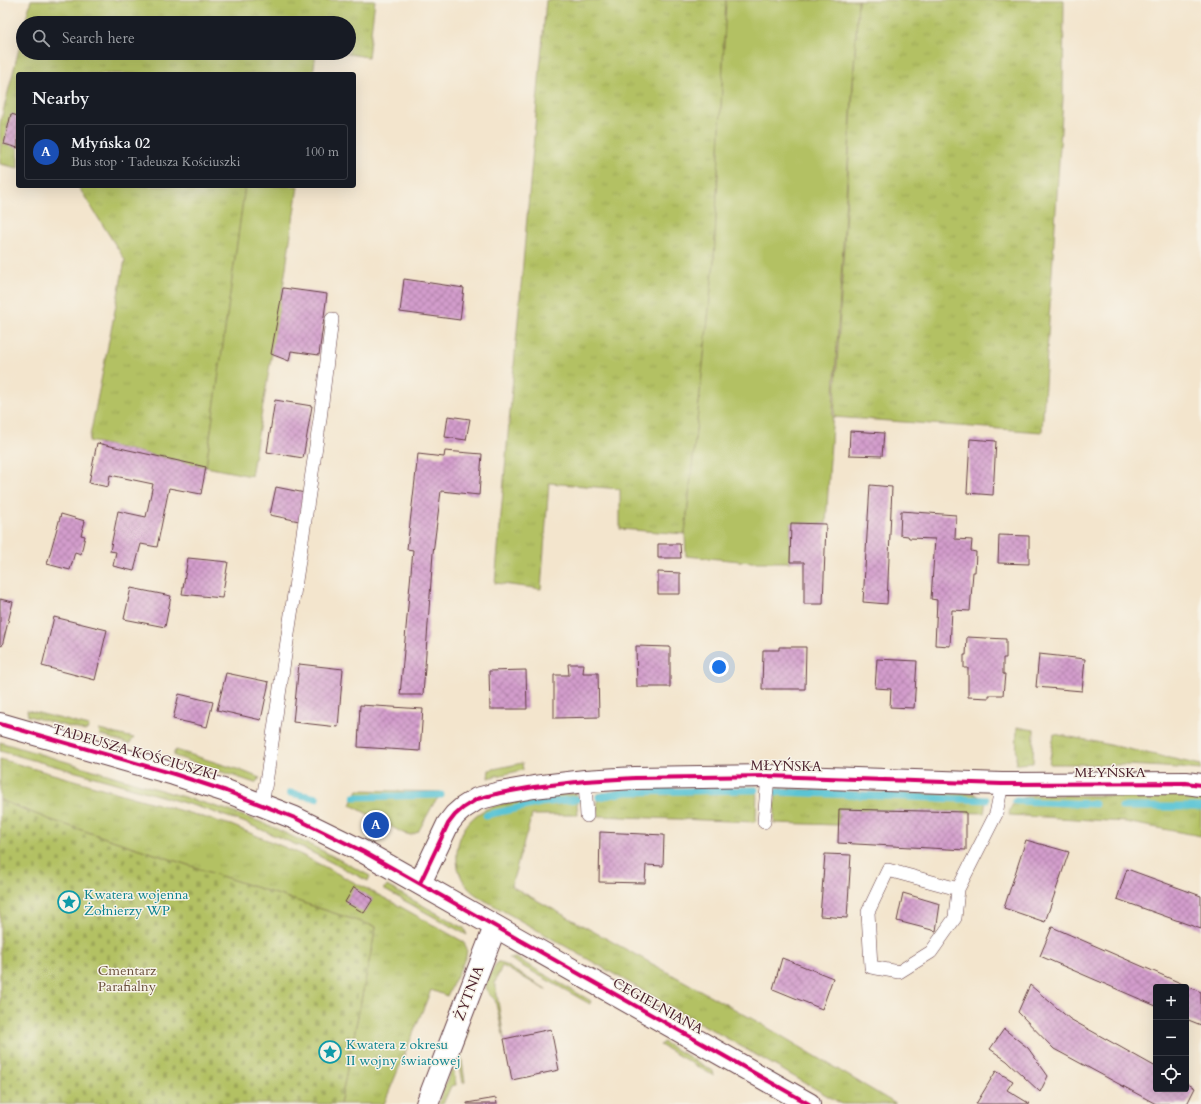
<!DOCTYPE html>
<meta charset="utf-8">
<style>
:root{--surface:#171b24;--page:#20242c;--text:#f1f3f6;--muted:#9ea1a6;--line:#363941;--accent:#d1495b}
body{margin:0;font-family:Cardo,serif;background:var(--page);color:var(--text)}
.controls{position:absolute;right:12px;bottom:12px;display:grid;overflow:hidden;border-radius:4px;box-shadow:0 4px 16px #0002}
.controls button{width:36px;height:36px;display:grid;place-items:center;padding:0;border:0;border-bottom:1px solid var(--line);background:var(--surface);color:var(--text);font:20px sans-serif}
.you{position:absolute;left:719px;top:667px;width:14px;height:14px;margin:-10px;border:3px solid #fff;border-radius:50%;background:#1a73e8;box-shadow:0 0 0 6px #1a73e833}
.badge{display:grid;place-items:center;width:26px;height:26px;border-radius:50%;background:var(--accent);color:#fff;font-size:13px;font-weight:700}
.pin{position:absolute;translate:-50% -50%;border:2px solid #fff;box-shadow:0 1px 4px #0006}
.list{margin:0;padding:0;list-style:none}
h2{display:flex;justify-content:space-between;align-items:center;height:52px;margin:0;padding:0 16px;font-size:17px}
h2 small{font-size:13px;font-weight:400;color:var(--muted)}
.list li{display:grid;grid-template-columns:26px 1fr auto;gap:12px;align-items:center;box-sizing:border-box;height:56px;margin:0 8px 8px;padding:0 8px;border:1px solid var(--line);border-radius:4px}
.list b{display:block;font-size:15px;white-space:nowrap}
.list p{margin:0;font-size:13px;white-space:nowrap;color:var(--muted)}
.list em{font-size:13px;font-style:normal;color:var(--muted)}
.icon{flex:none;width:22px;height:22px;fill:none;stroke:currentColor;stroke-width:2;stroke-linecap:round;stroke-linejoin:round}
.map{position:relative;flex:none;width:1201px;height:1104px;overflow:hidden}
.search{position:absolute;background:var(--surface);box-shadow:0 4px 16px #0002;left:16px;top:16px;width:340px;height:44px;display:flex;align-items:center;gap:10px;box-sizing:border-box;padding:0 14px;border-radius:22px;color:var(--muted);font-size:15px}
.panel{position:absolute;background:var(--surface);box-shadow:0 4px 16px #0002;left:16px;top:72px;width:340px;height:116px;border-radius:4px}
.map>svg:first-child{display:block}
</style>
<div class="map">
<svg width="1201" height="1104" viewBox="0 0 1201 1104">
<defs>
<pattern id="grass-tufts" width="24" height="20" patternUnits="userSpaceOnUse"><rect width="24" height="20" fill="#b3c163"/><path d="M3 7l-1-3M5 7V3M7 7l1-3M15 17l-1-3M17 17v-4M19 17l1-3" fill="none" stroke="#9ba556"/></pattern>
<pattern id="cemetery-stones" width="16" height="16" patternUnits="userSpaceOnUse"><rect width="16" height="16" fill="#b3c163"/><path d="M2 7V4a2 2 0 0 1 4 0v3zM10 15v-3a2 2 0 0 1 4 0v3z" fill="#9ba556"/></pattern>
<pattern id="building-cross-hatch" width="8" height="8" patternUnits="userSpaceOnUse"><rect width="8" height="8" fill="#d39dcc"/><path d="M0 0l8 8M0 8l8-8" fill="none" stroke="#ad7fa6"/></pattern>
</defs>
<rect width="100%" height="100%" fill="#f7f3e8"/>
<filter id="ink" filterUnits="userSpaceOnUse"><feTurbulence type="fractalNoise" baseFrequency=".025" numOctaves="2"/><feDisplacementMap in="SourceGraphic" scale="8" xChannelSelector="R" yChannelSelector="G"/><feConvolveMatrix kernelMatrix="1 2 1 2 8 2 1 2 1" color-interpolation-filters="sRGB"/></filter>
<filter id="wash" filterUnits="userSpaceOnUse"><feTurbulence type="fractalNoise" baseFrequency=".012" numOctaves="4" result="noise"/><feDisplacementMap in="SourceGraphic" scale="16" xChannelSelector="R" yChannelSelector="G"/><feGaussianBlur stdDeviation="0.9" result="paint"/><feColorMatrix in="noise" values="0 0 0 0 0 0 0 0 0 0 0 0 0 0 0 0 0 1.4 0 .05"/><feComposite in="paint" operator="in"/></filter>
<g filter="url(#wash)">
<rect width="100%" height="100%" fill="#f3e5cd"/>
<g fill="url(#grass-tufts)" stroke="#7e7047">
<path d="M31,0H375L368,57L342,53H349V23H25Z"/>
<path d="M546,0H726L714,262L685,534L620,529V489L549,483L541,589L495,583Z"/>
<path d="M858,0H1064L1063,98L1042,432L834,417Z"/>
<path d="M23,33V53H316L313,74H18V168L0,164V124Z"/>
<path d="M78,186H245L206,467L89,441L125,260Z"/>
<path d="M27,710L89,726L88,729L85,731L28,716Z"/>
<path d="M1017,727L1034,730L1033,763L1016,764Z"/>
<path d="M99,730L134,738L129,744L100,735Z"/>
<path d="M1054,734L1092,741L1201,765V770C1150,765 1100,764 1049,764Z"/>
<path d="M0,742L224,809L266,824L325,852L370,876L368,881L299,846L243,822L198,807L116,783L0,751Z"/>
<path d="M176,750L240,770L260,778L255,783L174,756V752Z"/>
<path d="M0,759L231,825L296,852L392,902L464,942L467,949L466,957L447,996L431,990L384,1104H340L376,927L48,819L0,800Z"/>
<path d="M522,763L523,770L488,778L489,770Z"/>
<path d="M757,787L756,822L598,816L597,794L621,790Z"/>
<path d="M776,788L883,793H973L986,800L984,813L839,809L838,825L774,823Z"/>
<path d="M358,790L441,792V795L434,803L418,832L411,835L403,833L351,805Z"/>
<path d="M576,793L578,815H532L511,886L758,1022L896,1104H842L500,909C490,903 477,897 469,889C446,863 457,820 489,808C517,798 548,796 576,793Z"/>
<path d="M1033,795L1122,796L1172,795L1201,797V836L1125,822L1009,815C1010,801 1021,798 1033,795Z"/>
<path d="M387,886L464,928L467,935L383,889Z"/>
<path d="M508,958H516L591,1001L590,1004Z"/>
<path d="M497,962H500L546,989V990L502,966L495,982L504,1039L495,1000L488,993L485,984Z"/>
<path d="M467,1029H469L461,1054L465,1082L463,1083L458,1055Z"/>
<path d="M663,1042L713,1071L714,1076L660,1045Z"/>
<path d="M453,1065L456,1085L451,1086L443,1104H438Z"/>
</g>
<path fill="url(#cemetery-stones)" stroke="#7e7047" d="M0,800L48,819L376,927L340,1104H0Z"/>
<g fill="#b3c163" stroke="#7e7047">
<path d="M726,0H858L826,524L791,523L790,562H751L686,556L685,534L714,262Z"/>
<path d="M245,186H298L283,288L251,476L206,467Z"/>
</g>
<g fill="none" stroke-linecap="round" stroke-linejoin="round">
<g stroke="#5ac4d5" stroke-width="7">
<path d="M777,792L986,800"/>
<path d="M290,793L317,798"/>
<path d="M355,797L441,795"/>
<path d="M599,797L626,792L755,790"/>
<path d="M1015,801L1095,804"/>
<path d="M1122,807H1201"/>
<path d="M486,815L541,803L577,799"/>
</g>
</g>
<g id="blocks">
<g fill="url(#building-cross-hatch)">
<path d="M11,114L18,116V148L4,144Z"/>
<path d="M404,279L464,288L460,320L400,312Z"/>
<path d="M283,288L327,294L319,355L291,351L289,361L271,354Z"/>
<path d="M275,400L312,406L303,458L267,452Z"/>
<path d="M448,416L470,419L466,440L445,437Z"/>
<path d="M850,431L884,433L882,456L849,455Z"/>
<path d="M970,439L996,441L993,495L967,493Z"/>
<path d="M97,443L206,467L201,494L169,488L157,547L141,544L134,571L113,566L116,552L110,551L118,511L146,517L153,484L110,475L108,487L89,483Z"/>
<path d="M445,451L482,454L479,495L441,491L433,553L423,695H400L413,550L407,549L418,454L444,457Z"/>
<path d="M870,485L892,487L887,604L863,602Z"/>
<path d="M276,487L305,493L299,521L270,515Z"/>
<path d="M901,511L956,515L955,539L972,540L971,551L976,552L975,572H973L970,611L952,610L950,646L935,645L937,600L931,599L935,539L909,538L908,536L900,535Z"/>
<path d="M61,514L85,521L81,535L85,536L81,554L75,552L70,570L47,564Z"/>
<path d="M791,523L826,524L823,604H804V562H790Z"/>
<path d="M999,535L1029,536V564L998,563Z"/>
<path d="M658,544H680L681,558H658Z"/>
<path d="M188,558L228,562L222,598L182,594Z"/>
<path d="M658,572L680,573V594H658Z"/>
<path d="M131,588L171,596L165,627L124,619Z"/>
<path d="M0,599L13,602L2,646L0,645Z"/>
<path d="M54,617L107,630L95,680L42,666Z"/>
<path d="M967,637L1006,639V658H1003V674H1005L1003,695H989V698L968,697V668H964V655H966Z"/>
<path d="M636,646L670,647V687H637Z"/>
<path d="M779,647H806L805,689H762L763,650H779Z"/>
<path d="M1039,654L1085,659L1082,691L1036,687Z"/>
<path d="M877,659L917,661L914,708L890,707L891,689L875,688Z"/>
<path d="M299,664L343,669L338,727L293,722Z"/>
<path d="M568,664H584L583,673H598L599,717L554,718V675H569Z"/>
<path d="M526,670L527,709H490L489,671Z"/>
<path d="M226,673L269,682L261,720L217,710Z"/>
<path d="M179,694L213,702L207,727L173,719Z"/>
<path d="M360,705L423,709L420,751L358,747Z"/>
<path d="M839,809L966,812V850L838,843Z"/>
<path d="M600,832L664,835L663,866L646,865L645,883L599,882Z"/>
<path d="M1026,840L1069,852L1045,922L1004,908Z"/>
<path d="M825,854L851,855L847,918L820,916Z"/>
<path d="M1127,869L1201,896V929L1117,899Z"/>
<path d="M354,887L373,899L364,913L345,902Z"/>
<path d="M903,893L940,904L936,931L897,921Z"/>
<path d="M1052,927L1201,992V1025L1186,1019V987H1156V1006L1040,956Z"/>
<path d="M782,958L833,978L822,1009L773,989Z"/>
<path d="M1030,985L1070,1019L1156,1067V1089H1186V1083L1195,1088L1187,1104H1156L1054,1049L1018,1012Z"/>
<path d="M551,1029L559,1070L512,1080L504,1039Z"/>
<path d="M1004,1029L1028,1048L1048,1076L1040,1092L1007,1061L990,1049Z"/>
<path d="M996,1071L1013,1081L1007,1090L1030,1104H976Z"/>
<path d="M496,1098L497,1104H467V1103Z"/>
</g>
</g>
</g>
<g filter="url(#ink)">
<use href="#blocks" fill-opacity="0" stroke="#633d43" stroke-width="1"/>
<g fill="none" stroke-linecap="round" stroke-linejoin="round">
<g stroke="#633d43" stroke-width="14">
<g id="service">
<path d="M585,781L587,816"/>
<path d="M262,804L267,776L320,419L332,319"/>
<path d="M764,822L768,776"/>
<path d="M958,889L955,918L931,952L899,972L871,967L868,912L888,870L958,889L996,814L1002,784"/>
</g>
</g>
<g stroke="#633d43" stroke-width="24">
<g id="minor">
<path d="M420,883L448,824L455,815L463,808L477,799L500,793L534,787L585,781L635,778L768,776L1002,784L1186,783L1201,785"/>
<path d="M427,1104L495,927"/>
</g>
</g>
<g stroke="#633d43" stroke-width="24">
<path id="tertiary" d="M0,724L174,774L226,791L295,818L364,852L809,1104"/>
</g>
<use href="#service" stroke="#fff" stroke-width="13"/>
<use href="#minor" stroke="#fff" stroke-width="22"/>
<use href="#tertiary" stroke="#fff" stroke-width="22"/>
<g stroke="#f7f3e8" stroke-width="6">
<g id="cycleway">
<path d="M0,724L174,774L226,791L295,818L364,852L809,1104"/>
<path d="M420,883L448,824L455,815L463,808L477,799L500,793L534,787L585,781L635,778L768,776L1002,784L1186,783L1201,785"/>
</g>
</g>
<use href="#cycleway" stroke="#d6006c" stroke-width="4"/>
</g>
</g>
<defs>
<g id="sight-ring" transform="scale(1.15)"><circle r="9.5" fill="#f7f3e8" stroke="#0f9aa8" stroke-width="1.5"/><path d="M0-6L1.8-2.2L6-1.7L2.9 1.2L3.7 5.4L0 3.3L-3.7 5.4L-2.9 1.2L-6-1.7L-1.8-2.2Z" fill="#0f9aa8"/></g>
</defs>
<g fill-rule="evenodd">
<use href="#sight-ring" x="69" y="902"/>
<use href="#sight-ring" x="330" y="1052"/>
</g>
<g text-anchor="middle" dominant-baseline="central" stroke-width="3" stroke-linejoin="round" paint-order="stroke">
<g font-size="14" fill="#4a1f2b" stroke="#f7f3e8">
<text transform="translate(135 752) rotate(16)">TADEUSZA KOŚCIUSZKI</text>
<text transform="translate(786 766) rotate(1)">MŁYŃSKA</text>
<text x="1110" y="772">MŁYŃSKA</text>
<text transform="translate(469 993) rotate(-69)">ŻYTNIA</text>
<text transform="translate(658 1006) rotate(29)">CEGIELNIANA</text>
</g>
<g font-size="14" fill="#0d838f" stroke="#f7f3e8" text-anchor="start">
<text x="84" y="894">Kwatera wojenna<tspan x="84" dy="16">Żołnierzy WP</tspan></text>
<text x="346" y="1044">Kwatera z okresu<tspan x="346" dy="16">II wojny światowej</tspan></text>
</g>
<g font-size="14" fill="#6a503c" stroke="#f7f3e8">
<text x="127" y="970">Cmentarz<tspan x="127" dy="16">Parafialny</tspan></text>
</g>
</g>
</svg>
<div class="controls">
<button>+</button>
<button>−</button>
<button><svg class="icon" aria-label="locate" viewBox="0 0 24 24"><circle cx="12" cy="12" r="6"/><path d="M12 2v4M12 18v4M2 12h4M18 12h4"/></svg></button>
</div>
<div class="you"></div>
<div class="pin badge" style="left:376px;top:825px;background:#1a4fb4">A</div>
<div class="search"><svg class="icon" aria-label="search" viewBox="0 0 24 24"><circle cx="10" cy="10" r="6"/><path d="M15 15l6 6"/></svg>Search here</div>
<section class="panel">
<h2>Nearby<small></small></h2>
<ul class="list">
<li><span class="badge" style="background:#1a4fb4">A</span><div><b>Młyńska 02</b><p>Bus stop · Tadeusza Kościuszki</p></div><em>100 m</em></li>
</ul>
</section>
</div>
